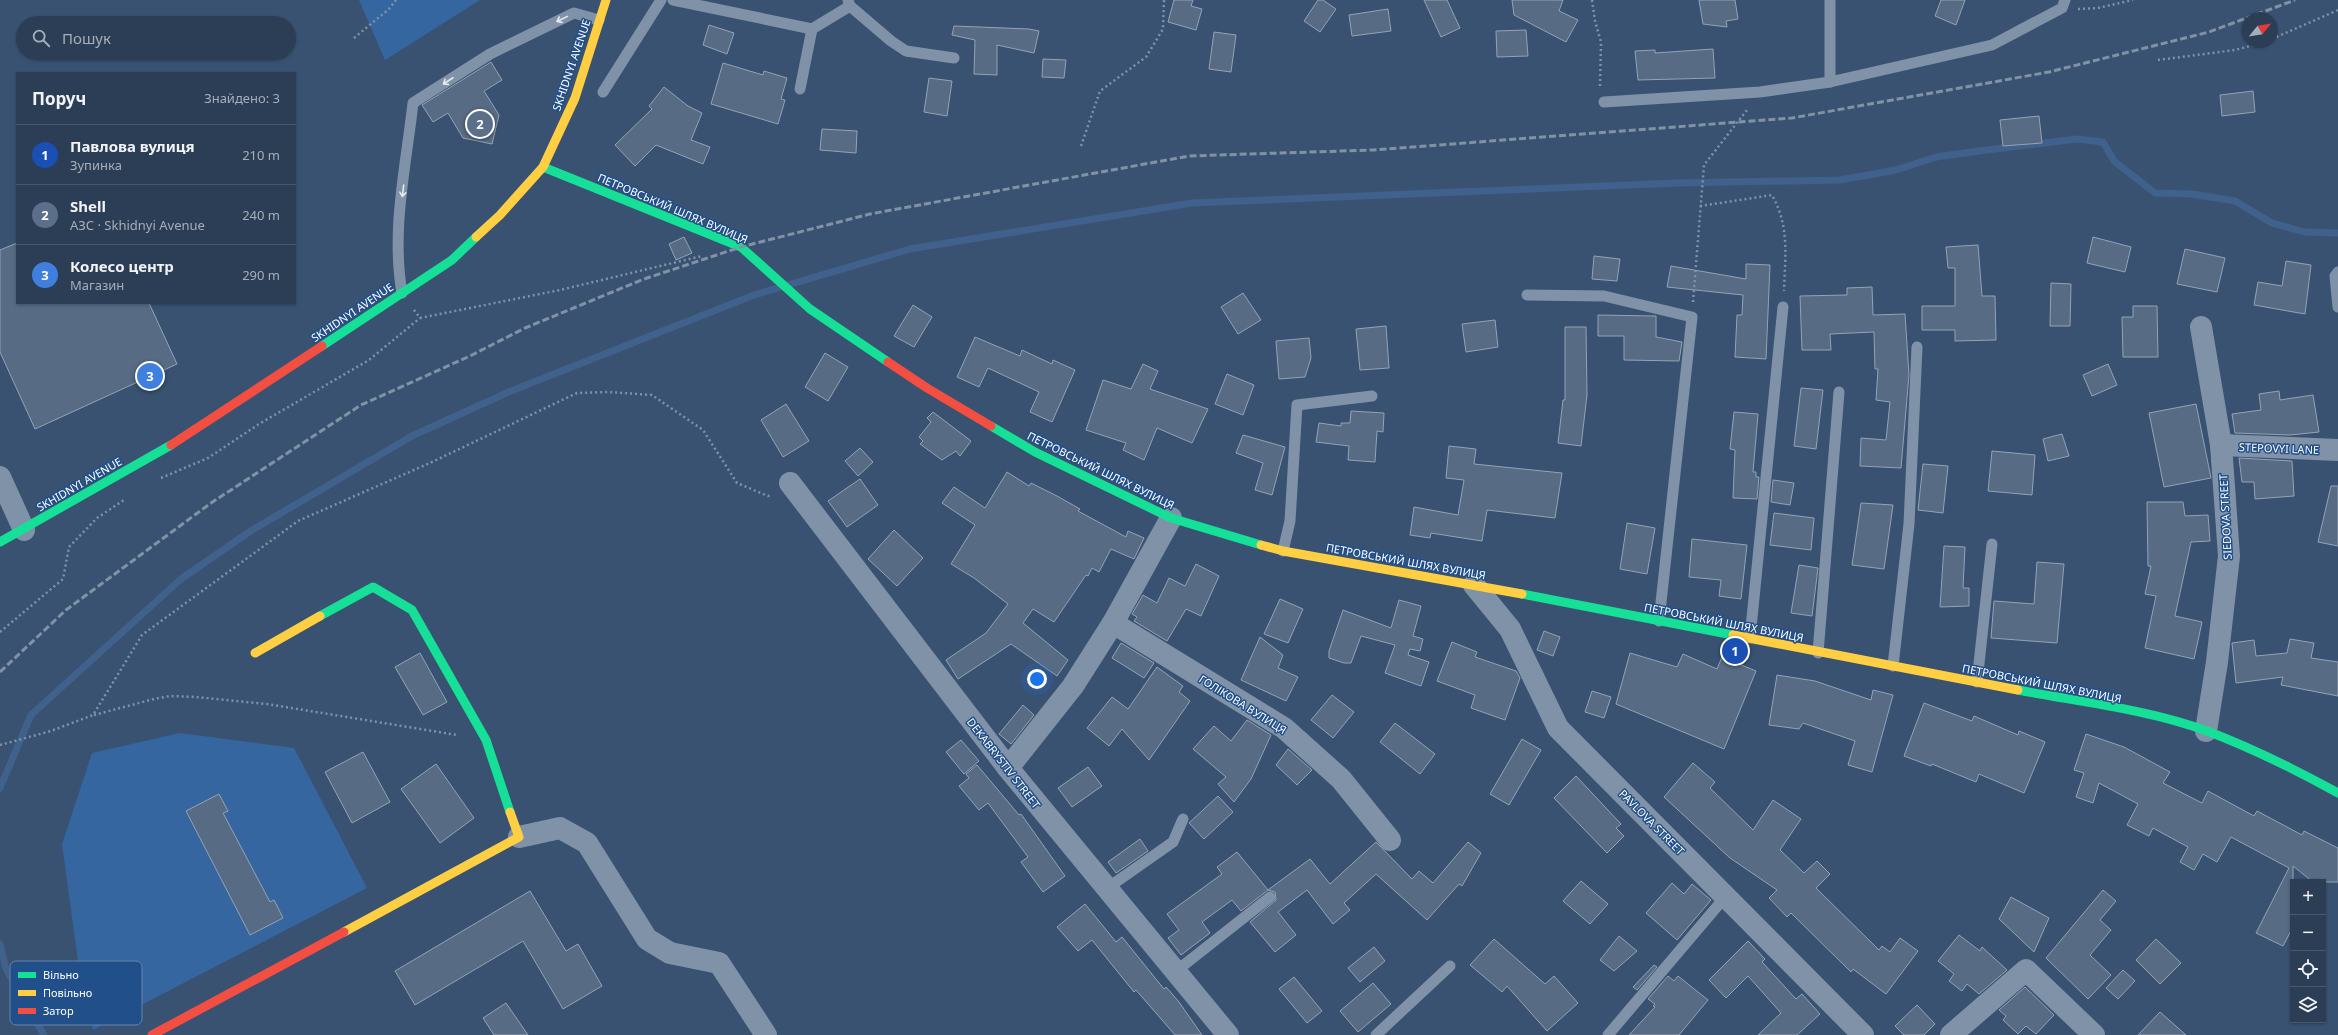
<!DOCTYPE html>
<html lang="uk">
<meta charset="utf-8">
<style>
:root{--surface:#2b3e56;--page:#33455c;--text:#f1f3f6;--muted:#a6aeb9;--line:#47576c;--accent:#8abfa5}
body{margin:0;font-family:"Noto Sans",sans-serif;background:var(--page);color:var(--text)}
.controls{position:absolute;right:12px;bottom:12px;display:grid;overflow:hidden;border-radius:0px;box-shadow:0 1px 3px #0004}
.controls button{width:36px;height:36px;display:grid;place-items:center;padding:0;border:0;border-bottom:1px solid var(--line);background:var(--surface);color:var(--text);font:20px sans-serif}
.compass{position:absolute;left:2242px;top:12px;width:36px;height:36px;border-radius:50%;background:var(--surface);box-shadow:0 1px 3px #0004;rotate:60deg}
.you{position:absolute;left:1037px;top:679px;width:14px;height:14px;margin:-10px;border:3px solid #fff;border-radius:50%;background:#1a73e8;box-shadow:0 0 0 6px #1a73e833}
.badge{display:grid;place-items:center;width:26px;height:26px;border-radius:50%;background:var(--accent);color:#fff;font-size:13px;font-weight:700}
.pin{position:absolute;translate:-50% -50%;border:2px solid #fff;box-shadow:0 1px 4px #0006}
.list{margin:0;padding:0;list-style:none}
h2{display:flex;justify-content:space-between;align-items:center;height:52px;margin:0;padding:0 16px;font-size:17px}
h2 small{font-size:13px;font-weight:400;color:var(--muted)}
.list li{display:grid;grid-template-columns:26px 1fr auto;gap:12px;align-items:center;box-sizing:border-box;height:60px;padding:0 16px;border-top:1px solid var(--line)}
.list b{display:block;font-size:15px;white-space:nowrap}
.list p{margin:0;font-size:13px;white-space:nowrap;color:var(--muted)}
.list em{font-size:13px;font-style:normal;color:var(--muted)}
.icon{flex:none;width:22px;height:22px;fill:none;stroke:currentColor;stroke-width:2;stroke-linecap:round;stroke-linejoin:round}
.map{position:relative;flex:none;width:2338px;height:1035px;overflow:hidden}
.search{position:absolute;background:var(--surface);box-shadow:0 1px 3px #0004;left:16px;top:16px;width:280px;height:44px;display:flex;align-items:center;gap:10px;box-sizing:border-box;padding:0 14px;border-radius:22px;color:var(--muted);font-size:15px}
.panel{position:absolute;background:var(--surface);box-shadow:0 1px 3px #0004;left:16px;top:72px;width:280px;height:232px;border-radius:0px}
.map>svg:first-child{display:block}
</style>
<div class="map">
<svg width="2338" height="1035" viewBox="0 0 2338 1035">
<rect width="100%" height="100%" fill="#395272"/>
<g fill="#3666a0">
<path d="M359,0H480L385,60Z"/>
<path d="M180,733L294,748L367,888L93,1030L78,961L62,844L92,753Z"/>
</g>
<g fill="none" stroke-linecap="round" stroke-linejoin="round">
<g stroke="#40618b" stroke-width="7">
<path d="M0,788L31,715L181,579L249,532L412,436L511,391L754,295L910,249L1192,203L1677,183L1840,180L1896,170L1936,157L1979,151L2077,139L2103,142L2114,161L2155,193L2192,194L2235,201L2272,223L2304,232L2338,233"/>
<path d="M0,944L6,969L44,1035"/>
</g>
</g>
<g fill="#576b84" stroke="#94a3b5">
<path d="M1174,0H1193L1191,6L1202,9L1196,30L1168,22Z"/>
<path d="M1318,0H1323L1336,9L1320,32L1304,21Z"/>
<path d="M1424,0H1447L1460,28L1441,37Z"/>
<path d="M1512,0H1563L1559,11L1578,20L1566,42L1514,15Z"/>
<path d="M1699,0H1735L1738,19L1726,21L1727,27L1703,24Z"/>
<path d="M1941,0H1965L1956,25L1935,16Z"/>
<path d="M1388,9L1391,31L1352,36L1349,15Z"/>
<path d="M709,25L734,33L727,54L703,45Z"/>
<path d="M954,26L1029,29L1039,31L1034,53L997,45V75L974,74L975,40L952,35Z"/>
<path d="M1526,30L1528,56L1497,57L1496,31Z"/>
<path d="M1214,32L1236,35L1231,72L1209,69Z"/>
<path d="M1713,49L1715,78L1638,80L1635,51L1655,50V53Z"/>
<path d="M1043,59L1066,60L1064,78L1042,77Z"/>
<path d="M491,62L502,80L484,91L499,115L492,144L463,138L448,113L433,122L422,105Z"/>
<path d="M723,63L763,75L764,71L787,78L781,99L785,100L778,124L711,104Z"/>
<path d="M929,78L952,81L947,116L924,112Z"/>
<path d="M664,87L688,106L702,113L691,140L710,147L703,164L656,145L635,166L615,145L652,109L649,106Z"/>
<path d="M2253,91L2255,112L2222,116L2220,95Z"/>
<path d="M2039,116L2042,143L2003,146L2000,120Z"/>
<path d="M822,129L857,131L856,153L820,150Z"/>
<path d="M684,237L692,253L676,260L669,244Z"/>
<path d="M2093,237L2131,247L2125,272L2087,263Z"/>
<path d="M17,243V303H149L177,364L35,429L0,352V250Z"/>
<path d="M1978,245L1982,296H1995L1996,340L1955,341V330H1922V306H1955V268H1948L1946,247Z"/>
<path d="M2185,249L2225,258L2217,292L2177,284Z"/>
<path d="M1594,256L1620,259L1617,281L1592,279Z"/>
<path d="M2286,261L2311,265L2305,314L2254,305L2258,282L2282,286Z"/>
<path d="M1746,264L1770,265L1766,359L1735,357L1737,315H1742L1743,295L1667,287L1671,266L1746,279Z"/>
<path d="M2051,283L2071,284L2070,326H2050Z"/>
<path d="M1872,287L1873,315L1905,314L1909,375L1901,468L1860,466L1861,438L1886,440L1890,402L1876,400L1878,369H1875L1874,332L1830,334L1831,350H1802L1800,296L1847,295V288Z"/>
<path d="M1243,293L1261,320L1238,334L1221,307Z"/>
<path d="M913,305L932,317L914,347L894,336Z"/>
<path d="M2133,306H2157L2158,357H2123L2122,317H2133Z"/>
<path d="M1598,315L1656,316V337L1682,342L1679,361L1624,360V336H1598Z"/>
<path d="M1495,320L1498,347L1466,352L1462,324Z"/>
<path d="M1386,326L1389,368L1360,370L1356,329Z"/>
<path d="M1565,327H1586L1587,395L1581,446L1558,443L1563,400H1565Z"/>
<path d="M975,337L1020,356L1022,350L1052,364L1053,360L1075,370L1052,422L1030,412L1039,392L988,368L979,387L957,377Z"/>
<path d="M1309,338L1311,358L1305,377L1279,379L1276,341Z"/>
<path d="M825,353L848,367L828,401L805,387Z"/>
<path d="M1143,364L1158,371L1150,389L1208,409L1192,443L1157,428L1144,460L1123,450L1126,443L1086,430L1103,380L1131,389Z"/>
<path d="M2108,364L2117,385L2092,396L2083,375Z"/>
<path d="M1227,374L1254,385L1243,415L1215,404Z"/>
<path d="M1801,388L1823,390L1816,449L1794,446Z"/>
<path d="M2279,391L2280,400L2313,395L2319,432L2290,435L2235,433L2232,414L2261,410L2259,394Z"/>
<path d="M786,404L809,441L783,457L761,420Z"/>
<path d="M2196,404L2211,478L2164,487L2149,413Z"/>
<path d="M1351,411L1384,413L1383,432L1377,431L1375,462L1348,460L1349,446L1316,442L1319,423L1341,426V423H1350Z"/>
<path d="M933,412L971,441L960,456L956,451L942,460L920,444L923,441L919,437L931,422L927,418Z"/>
<path d="M1734,412L1758,414L1753,472H1756V477H1759L1757,499L1733,498L1735,450L1730,449Z"/>
<path d="M2062,434L2069,456L2048,461L2043,439Z"/>
<path d="M1243,435L1285,447L1272,495L1255,490L1263,463L1236,453Z"/>
<path d="M1449,446L1476,449L1474,464L1562,473L1555,518L1487,510L1482,541L1431,533L1430,538L1410,535L1414,507L1458,515L1464,480L1446,478Z"/>
<path d="M860,448L873,462L858,476L845,461Z"/>
<path d="M1992,451L2035,455L2032,495L1988,491Z"/>
<path d="M2239,458L2292,461L2294,496L2255,499L2254,482H2242Z"/>
<path d="M1923,464L1948,466L1943,513L1918,510Z"/>
<path d="M1007,472L1029,486L1031,483L1057,496L1080,509L1078,511L1126,537L1128,531L1144,538L1134,559L1111,549L1099,572L1092,568L1088,576L1086,575L1054,622L1033,609L1023,623L1068,660L1057,676L1011,644L958,679L946,660L986,633L1008,604L974,578L951,564L975,525L942,503L954,487L985,508Z"/>
<path d="M860,479L878,505L847,527L828,501Z"/>
<path d="M1773,480L1794,483L1790,505L1771,502Z"/>
<path d="M2331,486H2338V546L2318,542Z"/>
<path d="M2147,502H2183L2185,516L2208,515L2210,541L2191,542L2175,616L2202,622L2194,659L2145,648L2156,596L2145,594L2151,566H2148Z"/>
<path d="M1861,503L1893,505L1884,569L1852,565Z"/>
<path d="M1774,513L1814,518L1811,550L1770,545Z"/>
<path d="M1627,523L1655,528L1647,574L1620,569Z"/>
<path d="M894,530L923,558L897,586L868,559Z"/>
<path d="M1692,539L1747,545L1741,599L1719,596L1721,580L1689,577Z"/>
<path d="M1944,546L1965,547L1963,588H1969V606L1940,607Z"/>
<path d="M2037,562L2064,564L2057,643L1991,638L1994,601L2034,604Z"/>
<path d="M1196,564L1219,576L1201,616L1186,609L1167,641L1134,621L1137,617L1132,614L1143,595L1157,603L1169,578L1185,586Z"/>
<path d="M1799,565L1818,568L1812,616L1791,613Z"/>
<path d="M1280,599L1303,609L1288,643L1264,634Z"/>
<path d="M1399,600L1421,606L1413,636L1423,639L1420,651L1410,649L1408,655L1429,662L1421,686L1385,673L1395,645L1361,636L1351,663H1344L1329,658V651L1343,610L1391,628Z"/>
<path d="M1544,631L1560,637L1553,656L1537,650Z"/>
<path d="M1260,637L1283,655L1278,668L1298,677L1286,701L1241,680Z"/>
<path d="M2290,639L2314,643L2311,658L2338,662V696L2281,685L2283,677L2236,683L2232,643L2254,640L2256,656L2287,653Z"/>
<path d="M1452,642L1477,652L1475,657L1516,671L1520,678L1505,720L1471,708L1475,695L1437,681Z"/>
<path d="M1121,643L1154,663L1144,678L1112,658Z"/>
<path d="M420,653L447,702L423,715L395,667Z"/>
<path d="M1630,653L1677,667L1683,654L1717,669L1722,657L1756,671L1724,749L1616,704Z"/>
<path d="M1157,667L1183,686L1179,692L1190,701L1149,760L1122,729L1109,746L1087,728L1112,697L1128,709Z"/>
<path d="M1777,675L1815,681L1871,700L1873,690L1893,695L1872,772L1848,765L1855,741L1803,723L1799,729L1769,725Z"/>
<path d="M1592,691L1611,697L1604,718L1585,712Z"/>
<path d="M1332,695L1354,712L1333,738L1311,720Z"/>
<path d="M1924,703L1972,721L1974,716L2018,735L2019,731L2045,742L2024,793L1979,774L1976,782L1932,764L1931,766L1904,756Z"/>
<path d="M1023,705L1034,715L1011,744L999,734Z"/>
<path d="M1247,720L1271,735L1251,779L1234,802L1218,784L1226,777L1193,749L1214,726L1231,741Z"/>
<path d="M1395,723L1435,754L1420,774L1380,742Z"/>
<path d="M2086,734L2124,747L2170,772L2163,783L2202,803L2208,791L2254,816L2257,811L2302,835L2304,831L2338,848V882H2313L2293,866V927L2283,946L2256,933L2289,868L2231,837L2217,862L2203,854L2194,870L2180,862L2188,847L2153,828L2149,836L2127,825L2138,804L2099,783L2093,803L2076,797L2084,773L2074,770Z"/>
<path d="M1522,739L1541,750L1509,805L1490,794Z"/>
<path d="M961,740L979,761L964,774L946,752Z"/>
<path d="M1288,749L1312,770L1297,785L1276,765Z"/>
<path d="M363,752L390,802L352,823L325,772Z"/>
<path d="M1693,763L1715,782L1710,788L1753,830L1773,800L1801,819L1780,850L1804,873L1817,861L1830,874L1816,888L1879,950L1882,946L1890,952L1900,938L1918,951L1886,994L1853,969L1851,972L1791,913L1787,917L1769,898L1777,890L1730,858L1664,797Z"/>
<path d="M436,764L474,818L440,843L401,789Z"/>
<path d="M977,765L1019,815L1021,814L1065,876L1043,892L1021,862L1028,857L988,803L979,810L959,786L969,778L966,774Z"/>
<path d="M1088,767L1102,786L1072,807L1058,788Z"/>
<path d="M1576,776L1621,824L1616,828L1624,836L1607,853L1554,798Z"/>
<path d="M219,794L228,811L223,813L270,902L274,900L283,918L250,935L186,811Z"/>
<path d="M1218,796L1233,812L1204,839L1189,823Z"/>
<path d="M1140,839L1148,851L1116,873L1108,862Z"/>
<path d="M1376,842L1412,879L1419,871L1433,883L1468,842L1481,853L1462,886L1459,884L1427,920L1376,874L1344,903L1350,910L1333,924L1307,890L1278,912L1296,935L1275,952L1250,922L1276,900L1275,892L1268,890L1310,859L1330,884Z"/>
<path d="M1237,852L1268,890L1241,911L1232,900L1202,922L1210,933L1181,955L1168,938L1179,930L1167,914L1222,874L1217,867Z"/>
<path d="M1581,881L1608,904L1590,924L1563,901Z"/>
<path d="M1672,883L1684,894L1692,884L1711,900L1677,940L1646,913Z"/>
<path d="M2103,890L2116,901L2100,920L2111,930L2090,955L2111,975L2088,999L2046,958Z"/>
<path d="M530,891L566,951L578,944L602,986L563,1009L523,941L415,1005L395,971Z"/>
<path d="M2011,897L2049,918L2034,952L1999,919Z"/>
<path d="M1085,904L1116,942L1122,937L1164,989L1166,987L1179,1002L1202,1035H1175L1136,990L1134,992L1092,940L1078,951L1057,927Z"/>
<path d="M1959,935L1980,951L1982,947L2007,970L1979,994L1967,984L1962,991L1949,981L1954,974L1938,961Z"/>
<path d="M1619,936L1637,951L1614,971L1600,960Z"/>
<path d="M1494,939L1545,984L1554,976L1578,1003L1547,1031L1507,986L1502,992L1470,965Z"/>
<path d="M2156,939L2181,963L2160,984L2136,960Z"/>
<path d="M1748,941L1765,959L1762,962L1796,999L1802,994L1820,1014L1797,1035H1758L1781,1013L1748,976L1726,998L1709,980Z"/>
<path d="M1374,947L1385,961L1360,982L1348,968Z"/>
<path d="M1654,965L1657,967L1637,990L1633,987Z"/>
<path d="M2123,970L2135,981L2118,999L2106,988Z"/>
<path d="M1668,976L1674,981L1678,976L1708,1000L1679,1035H1629L1655,1007L1653,1006L1655,1004L1648,999Z"/>
<path d="M1294,977L1322,1011L1307,1023L1279,989Z"/>
<path d="M1373,983L1391,1004L1358,1032L1340,1011Z"/>
<path d="M2025,987L2054,1015L2036,1034L2026,1026L2018,1034L2003,1020L2006,1016L1999,1010Z"/>
<path d="M506,1003L528,1035H494L483,1018Z"/>
<path d="M1917,1005L1935,1024L1924,1035H1904L1895,1026Z"/>
<path d="M2160,1012L2186,1035H2138Z"/>
</g>
<g fill="none" stroke-linecap="round" stroke-linejoin="round">
<g stroke="#8092a7" stroke-width="2.5" stroke-dasharray="2 3" stroke-linecap="butt">
<path d="M1592,0L1595,21L1601,42L1600,86"/>
<path d="M2078,9L2098,8L2133,0"/>
<path d="M354,38L389,9L396,0"/>
<path d="M2272,39L2338,10"/>
<path d="M2158,60L2235,50L2265,42"/>
<path d="M1081,146L1100,91L1146,57L1163,29L1164,0"/>
<path d="M1700,206L1772,195C1790,227 1785,256 1784,291"/>
<path d="M1693,302L1704,165L1747,110"/>
<path d="M414,310L420,318L560,290L702,256"/>
<path d="M161,478L208,458L259,424L369,360L420,318"/>
<path d="M0,632L63,579L69,547L97,518L124,500"/>
<path d="M94,715L154,699L170,696L195,697L267,704L457,735"/>
<path d="M0,745L51,731L93,715L142,635L298,521L432,462L577,393L609,392L652,395L703,430L737,483L768,496L772,494"/>
</g>
<g stroke="#8092a7" stroke-width="11">
<path d="M673,0L812,29L850,6"/>
<path d="M848,0L850,6L891,41L906,51L954,58"/>
<path d="M1830,82V0"/>
<path d="M800,89L812,29"/>
<path d="M603,92L661,0"/>
<path d="M1604,102L1760,92L1830,82L1992,45L2062,8L2065,0"/>
<path d="M2338,272L2335,276L2338,307"/>
<path d="M402,293C391,230 406,166 413,103L490,54L574,13L599,20"/>
<path d="M1527,295L1604,296L1692,317L1659,621"/>
<path d="M1283,551L1290,521L1297,405L1372,396"/>
<path d="M1750,638L1783,307"/>
<path d="M1818,653L1839,392"/>
<path d="M1893,666L1909,524L1917,347"/>
<path d="M1977,682L1992,544"/>
<path d="M1106,889L1173,842L1183,819"/>
<path d="M1175,972L1270,897"/>
<path d="M1376,1035L1450,966"/>
<path d="M1608,1035L1726,896"/>
</g>
<g stroke="#8092a7" stroke-width="22">
<path d="M2201,327L2221,445L2229,556L2217,662L2206,731"/>
<path d="M2221,445L2338,450"/>
<path d="M0,477L24,530"/>
<path d="M790,483L1008,768L1228,1035"/>
<path d="M1474,585L1510,629L1558,728L1863,1035"/>
<path d="M1113,623L1284,728L1341,779L1390,840"/>
<path d="M1008,768L1073,686L1113,623L1171,518"/>
<path d="M519,837L560,828L587,843L647,939L670,953L719,963L766,1035"/>
<path d="M1951,1035L2026,970L2094,1035"/>
</g>
<g stroke="#16e098" stroke-width="9">
<path d="M543,167L741,247L810,309L888,362"/>
<path d="M322,346L452,260L476,237"/>
<path d="M991,426L1035,452L1171,518L1261,545"/>
<path d="M0,542L171,445"/>
<path d="M1522,594L1733,635"/>
<path d="M320,616L373,587L412,610L486,740L510,812"/>
<path d="M2018,690C2080,702 2147,709 2207,731C2252,748 2296,770 2338,793"/>
</g>
<g stroke="#ffcf43" stroke-width="9">
<path d="M476,237L500,215L543,167L575,98L606,0"/>
<path d="M1261,545L1283,551L1522,594"/>
<path d="M1733,635L2018,690"/>
<path d="M255,653L320,616"/>
<path d="M344,932L519,837L510,812"/>
</g>
<g stroke="#f24e42" stroke-width="9">
<path d="M888,362L927,388L991,426"/>
<path d="M171,445L322,346"/>
<path d="M152,1035L344,932"/>
</g>
<path stroke="#8092a5" stroke-width="3" stroke-dasharray="7 3" stroke-linecap="butt" d="M0,672L66,610L211,503L361,405L470,356L525,328L644,279L741,247L870,214L1189,156L1373,150L1792,118L2049,72L2209,32L2295,0"/>
</g>
<defs><path id="oneway-shaft" d="M-6 0H5M1.5-3L5.5 0L1.5 3" fill="none" stroke-width="1.6" stroke-linecap="round" stroke-linejoin="round"/></defs>
<g stroke="#e6e9ed">
<use href="#oneway-shaft" transform="translate(562 19) rotate(154)"/>
<use href="#oneway-shaft" transform="translate(448 81) rotate(147)"/>
<use href="#oneway-shaft" transform="translate(403 191) rotate(97)"/>
</g>
<g text-anchor="middle" dominant-baseline="central" stroke-width="3" stroke-linejoin="round" paint-order="stroke">
<g font-size="11" fill="#fff" stroke="#214f8a">
<text transform="translate(571 65) rotate(-71)">SKHIDNYI AVENUE</text>
<text transform="translate(673 208) rotate(23)">ПЕТРОВСЬКИЙ ШЛЯХ ВУЛИЦЯ</text>
<text transform="translate(352 312) rotate(-34)">SKHIDNYI AVENUE</text>
<text transform="translate(2279 448) rotate(2)">STEPOVYI LANE</text>
<text transform="translate(1101 470) rotate(26)">ПЕТРОВСЬКИЙ ШЛЯХ ВУЛИЦЯ</text>
<text transform="translate(79 484) rotate(-30)">SKHIDNYI AVENUE</text>
<text transform="translate(2225 517) rotate(-93)">SIEDOVA STREET</text>
<text transform="translate(1406 561) rotate(10)">ПЕТРОВСЬКИЙ ШЛЯХ ВУЛИЦЯ</text>
<text transform="translate(1724 622) rotate(11)">ПЕТРОВСЬКИЙ ШЛЯХ ВУЛИЦЯ</text>
<text transform="translate(2042 683) rotate(11)">ПЕТРОВСЬКИЙ ШЛЯХ ВУЛИЦЯ</text>
<text transform="translate(1243 704) rotate(32)">ГОЛІКОВА ВУЛИЦЯ</text>
<text transform="translate(1004 763) rotate(52)">DEKABRYSTIV STREET</text>
<text transform="translate(1652 822) rotate(45)">PAVLOVA STREET</text>
</g>
</g>
<rect x="10" y="961" width="132" height="64" rx="6" fill="#214f8a" stroke="#6484ad" stroke-width="1"/>
<rect x="18" y="972" width="18" height="6" fill="#16e098"/>
<rect x="18" y="990" width="18" height="6" fill="#ffcf43"/>
<rect x="18" y="1008" width="18" height="6" fill="#f24e42"/>
<g font-size="11" fill="#fff">
<text x="43" y="979">Вільно</text>
<text x="43" y="997">Повільно</text>
<text x="43" y="1015">Затор</text>
</g>
</svg>
<div class="controls">
<button>+</button>
<button>−</button>
<button><svg class="icon" aria-label="locate" viewBox="0 0 24 24"><circle cx="12" cy="12" r="6"/><path d="M12 2v4M12 18v4M2 12h4M18 12h4"/></svg></button>
<button><svg class="icon" aria-label="layers" viewBox="0 0 24 24"><path d="M12 4l9 5-9 5-9-5zM3 14l9 5 9-5"/></svg></button>
</div>
<svg class="compass" viewBox="-18 -18 36 36"><path d="M0-13l5 13h-10z" fill="#e53935"/><path d="M0 13l5-13h-10z" fill="#a6aeb9"/></svg>
<div class="you"></div>
<div class="pin badge" style="left:1735px;top:651px;background:#1a4fb4">1</div>
<div class="pin badge" style="left:480px;top:124px;background:#5c6f8a">2</div>
<div class="pin badge" style="left:150px;top:376px;background:#3f7fe0">3</div>
<div class="search"><svg class="icon" aria-label="search" viewBox="0 0 24 24"><circle cx="10" cy="10" r="6"/><path d="M15 15l6 6"/></svg>Пошук</div>
<section class="panel">
<h2>Поруч<small>Знайдено: 3</small></h2>
<ul class="list">
<li><span class="badge" style="background:#1a4fb4">1</span><div><b>Павлова вулиця</b><p>Зупинка</p></div><em>210 m</em></li>
<li><span class="badge" style="background:#5c6f8a">2</span><div><b>Shell</b><p>АЗС · Skhidnyi Avenue</p></div><em>240 m</em></li>
<li><span class="badge" style="background:#3f7fe0">3</span><div><b>Колесо центр</b><p>Магазин</p></div><em>290 m</em></li>
</ul>
</section>
</div>
